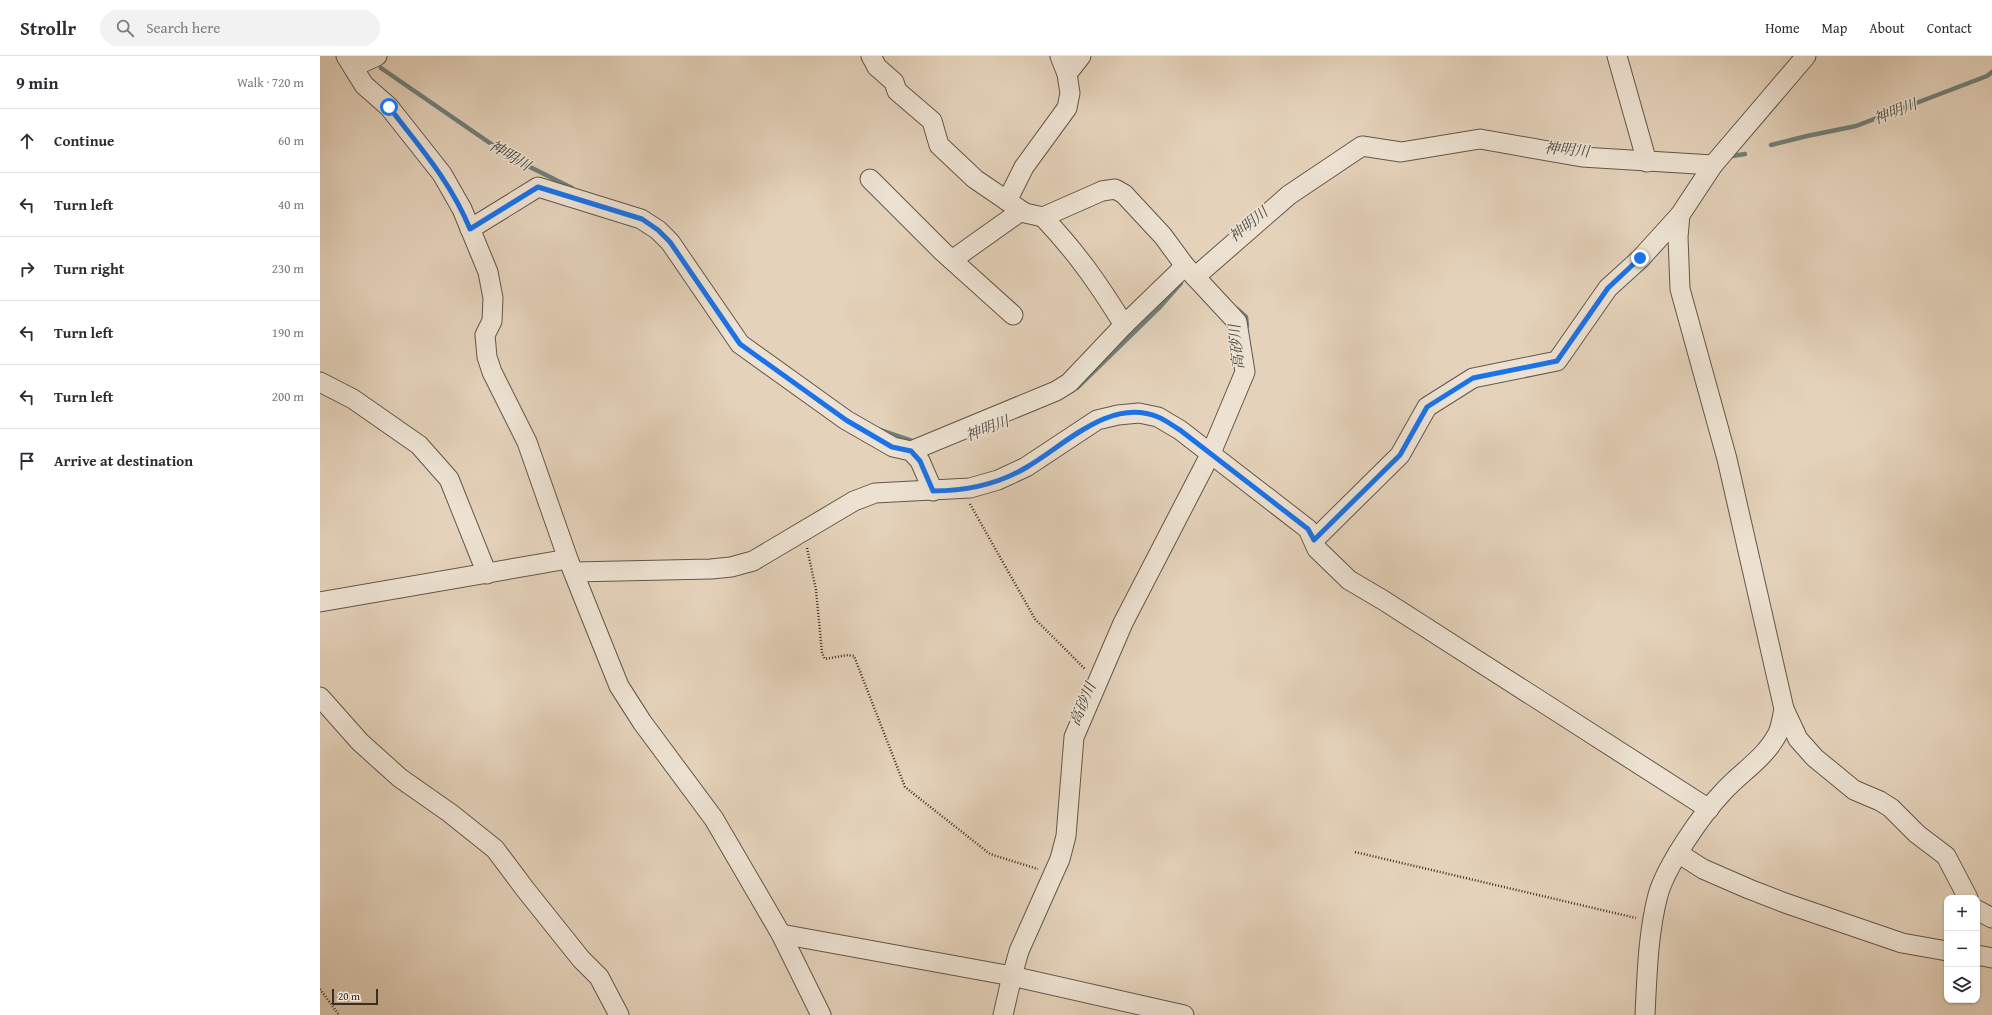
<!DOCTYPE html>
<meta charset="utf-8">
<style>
:root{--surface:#fff;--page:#f2f2f3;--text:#2b2b33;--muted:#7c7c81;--line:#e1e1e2}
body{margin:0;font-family:"Gentium Book Plus","Noto Serif JP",serif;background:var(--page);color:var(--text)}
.controls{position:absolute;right:12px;bottom:12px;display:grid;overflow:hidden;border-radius:8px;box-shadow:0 1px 3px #0004}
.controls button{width:36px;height:36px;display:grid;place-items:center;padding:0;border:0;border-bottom:1px solid var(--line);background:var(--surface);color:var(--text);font:20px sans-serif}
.scale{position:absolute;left:12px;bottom:10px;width:46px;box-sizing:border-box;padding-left:4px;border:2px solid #392d26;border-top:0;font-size:11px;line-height:14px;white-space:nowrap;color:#392d26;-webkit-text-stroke:3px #ede2d2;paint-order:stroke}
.stop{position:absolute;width:12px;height:12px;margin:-9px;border:3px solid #1a73e8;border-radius:50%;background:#fff}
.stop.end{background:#1a73e8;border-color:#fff;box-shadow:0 1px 4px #0008}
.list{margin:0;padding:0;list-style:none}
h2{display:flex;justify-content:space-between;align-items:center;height:52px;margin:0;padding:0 16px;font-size:17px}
h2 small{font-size:13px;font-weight:400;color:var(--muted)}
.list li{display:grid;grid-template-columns:26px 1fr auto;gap:12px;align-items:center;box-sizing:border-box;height:64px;padding:0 16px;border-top:1px solid var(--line)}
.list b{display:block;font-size:15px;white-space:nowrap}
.list em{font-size:13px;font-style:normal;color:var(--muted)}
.icon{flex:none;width:22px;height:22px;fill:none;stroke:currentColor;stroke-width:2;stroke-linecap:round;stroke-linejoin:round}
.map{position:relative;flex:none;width:1672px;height:959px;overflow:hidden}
header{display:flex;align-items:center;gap:24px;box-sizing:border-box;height:56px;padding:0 20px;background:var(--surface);border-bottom:1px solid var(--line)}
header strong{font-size:19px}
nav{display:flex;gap:22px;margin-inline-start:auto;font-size:14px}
.search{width:280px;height:36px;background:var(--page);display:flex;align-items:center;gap:10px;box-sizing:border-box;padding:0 14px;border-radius:22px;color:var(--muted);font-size:15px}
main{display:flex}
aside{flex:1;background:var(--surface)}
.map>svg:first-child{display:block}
</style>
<header>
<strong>Strollr</strong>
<div class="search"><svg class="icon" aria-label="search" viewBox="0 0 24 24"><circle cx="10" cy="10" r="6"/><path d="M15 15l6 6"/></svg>Search here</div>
<nav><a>Home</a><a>Map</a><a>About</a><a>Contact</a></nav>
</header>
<main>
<aside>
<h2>9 min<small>Walk · 720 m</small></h2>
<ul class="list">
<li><svg class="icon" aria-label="ahead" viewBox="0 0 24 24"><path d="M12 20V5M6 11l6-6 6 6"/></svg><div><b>Continue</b></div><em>60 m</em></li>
<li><svg class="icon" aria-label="left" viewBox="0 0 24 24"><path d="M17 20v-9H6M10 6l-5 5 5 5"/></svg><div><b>Turn left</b></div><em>40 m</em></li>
<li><svg class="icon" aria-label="right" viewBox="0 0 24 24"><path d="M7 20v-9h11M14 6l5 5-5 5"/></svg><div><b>Turn right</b></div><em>230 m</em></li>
<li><svg class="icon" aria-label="left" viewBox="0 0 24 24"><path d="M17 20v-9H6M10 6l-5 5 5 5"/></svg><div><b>Turn left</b></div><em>190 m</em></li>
<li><svg class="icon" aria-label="left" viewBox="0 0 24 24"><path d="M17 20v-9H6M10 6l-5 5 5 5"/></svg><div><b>Turn left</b></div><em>200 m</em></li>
<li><svg class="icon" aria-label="arrive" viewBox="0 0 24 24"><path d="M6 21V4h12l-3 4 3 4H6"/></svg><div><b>Arrive at destination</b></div></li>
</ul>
</aside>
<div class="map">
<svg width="1672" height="959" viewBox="0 0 1672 959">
<rect width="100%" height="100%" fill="#e4d2ba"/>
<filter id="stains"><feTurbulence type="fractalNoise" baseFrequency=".005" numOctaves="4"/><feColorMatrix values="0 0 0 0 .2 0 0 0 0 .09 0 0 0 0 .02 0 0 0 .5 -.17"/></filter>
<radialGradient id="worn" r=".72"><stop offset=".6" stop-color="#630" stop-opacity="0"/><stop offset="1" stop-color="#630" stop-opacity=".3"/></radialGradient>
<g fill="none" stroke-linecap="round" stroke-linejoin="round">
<g stroke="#70807a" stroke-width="4.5">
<path d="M61,12L190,101L252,132"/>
<path d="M1451,89L1487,80L1536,70L1667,20L1672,16"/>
<path d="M1412,100L1425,98"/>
<path d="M917,253L926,261L927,270"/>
<path d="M757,332L839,252L861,227"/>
<path d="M560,374L595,386"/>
</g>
<g stroke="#64564b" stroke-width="21">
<g id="minor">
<path d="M26,0L44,29L69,51L122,118L142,153L168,216L173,242L172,265L165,279L167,301L172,316L207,386L248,503L299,630L322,666L394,763L461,878L501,959"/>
<path d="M551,0L557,11L574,26L577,35L612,65L619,89L655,123L705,157L723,161L782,135L795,133L804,138L843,180L865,210L917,266L925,316L891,397L803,567L754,681L746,780L740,803L699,895L692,920L683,959"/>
<path d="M1297,0L1327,106"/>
<path d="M33,11L57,0"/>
<path d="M747,18L761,0"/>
<path d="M550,123L623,196L693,259"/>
<path d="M687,145L704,111L747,52L750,37L747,18L740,0"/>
<path d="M723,161C757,197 778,227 804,269"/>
<path d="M150,173L218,131L321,163L338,174L350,186L420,288L526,364L573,391L591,395L736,335L749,327L804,269L865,210"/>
<path d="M632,204L701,155"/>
<path d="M875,221L969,139L1042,90L1081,96L1160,83L1262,101L1393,109"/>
<path d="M0,326L33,343L99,389L129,423L167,518"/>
<path d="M591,395L600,405L613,435"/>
<path d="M994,484L1080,399L1107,351L1153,322L1237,305L1288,232L1320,203L1360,159"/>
<path d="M254,516L391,513L411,511L433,505L534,445L555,437L650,432L678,424L706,411L777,364L798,359L819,357L838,361L860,374L988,473L997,493L1029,524L1063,544L1389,753"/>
<path d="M0,546L248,503"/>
<path d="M0,641L40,686L80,722L130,757L175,793L205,833L261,903L279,921L299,959"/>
<path d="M1464,653L1478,683L1495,702L1534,734L1560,745L1571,752L1597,778L1626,800L1648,842"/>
<path d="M1358,797L1383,813L1429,833L1465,847L1582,887L1627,895"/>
<path d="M1657,854L1672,862"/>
<path d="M461,878L692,920L864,959"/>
<path d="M1657,899L1672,902"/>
<path d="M1325,959C1327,919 1328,877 1338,839C1346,810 1382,758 1403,736C1420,717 1444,703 1457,679C1461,672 1462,661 1464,653L1407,403L1360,233L1358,181L1360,159L1393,109L1486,0"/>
</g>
</g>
<g stroke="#392d26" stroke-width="2.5" stroke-dasharray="1 2" stroke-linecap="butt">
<path d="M650,448L715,563L765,613"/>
<path d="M487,492L496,534L502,597L505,603L528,599L534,600L585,731L670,798L718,813"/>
<path d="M1035,796L1316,862"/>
<path d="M0,933L19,959"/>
</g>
<use href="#minor" stroke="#ede2d2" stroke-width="19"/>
</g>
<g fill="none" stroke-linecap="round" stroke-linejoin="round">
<path stroke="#1a73e8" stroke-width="5" d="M69,51C99,90 131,126 150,173L218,131L322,163L338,174L350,186L420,288L526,364L572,391L591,395L600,405L613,435C646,435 679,428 707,411C745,389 790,341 838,361C846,364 853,370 860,374L988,473L994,484L1080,399L1107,351L1153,322L1237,305L1288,232L1320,202"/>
</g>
<g text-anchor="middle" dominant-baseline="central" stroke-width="3" stroke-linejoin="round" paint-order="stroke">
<g font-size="15" font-style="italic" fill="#4b4942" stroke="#ede2d2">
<text transform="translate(1575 55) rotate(-21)">神明川</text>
<text transform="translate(1247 93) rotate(5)">神明川</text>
<text transform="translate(190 99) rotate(31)">神明川</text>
<text transform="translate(928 168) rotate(-39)">神明川</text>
<text transform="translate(916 291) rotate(-95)">高砂川</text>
<text transform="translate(667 372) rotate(-21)">神明川</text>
<text transform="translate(762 648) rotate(-67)">高砂川</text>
</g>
</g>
<rect width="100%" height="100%" filter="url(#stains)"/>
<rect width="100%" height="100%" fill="url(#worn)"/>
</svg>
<div class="controls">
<button>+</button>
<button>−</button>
<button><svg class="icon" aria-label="layers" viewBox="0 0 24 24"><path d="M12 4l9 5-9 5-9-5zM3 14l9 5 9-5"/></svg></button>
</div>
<div class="scale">20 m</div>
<div class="stop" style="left:69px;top:51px"></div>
<div class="stop end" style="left:1320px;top:202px"></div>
</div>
</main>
